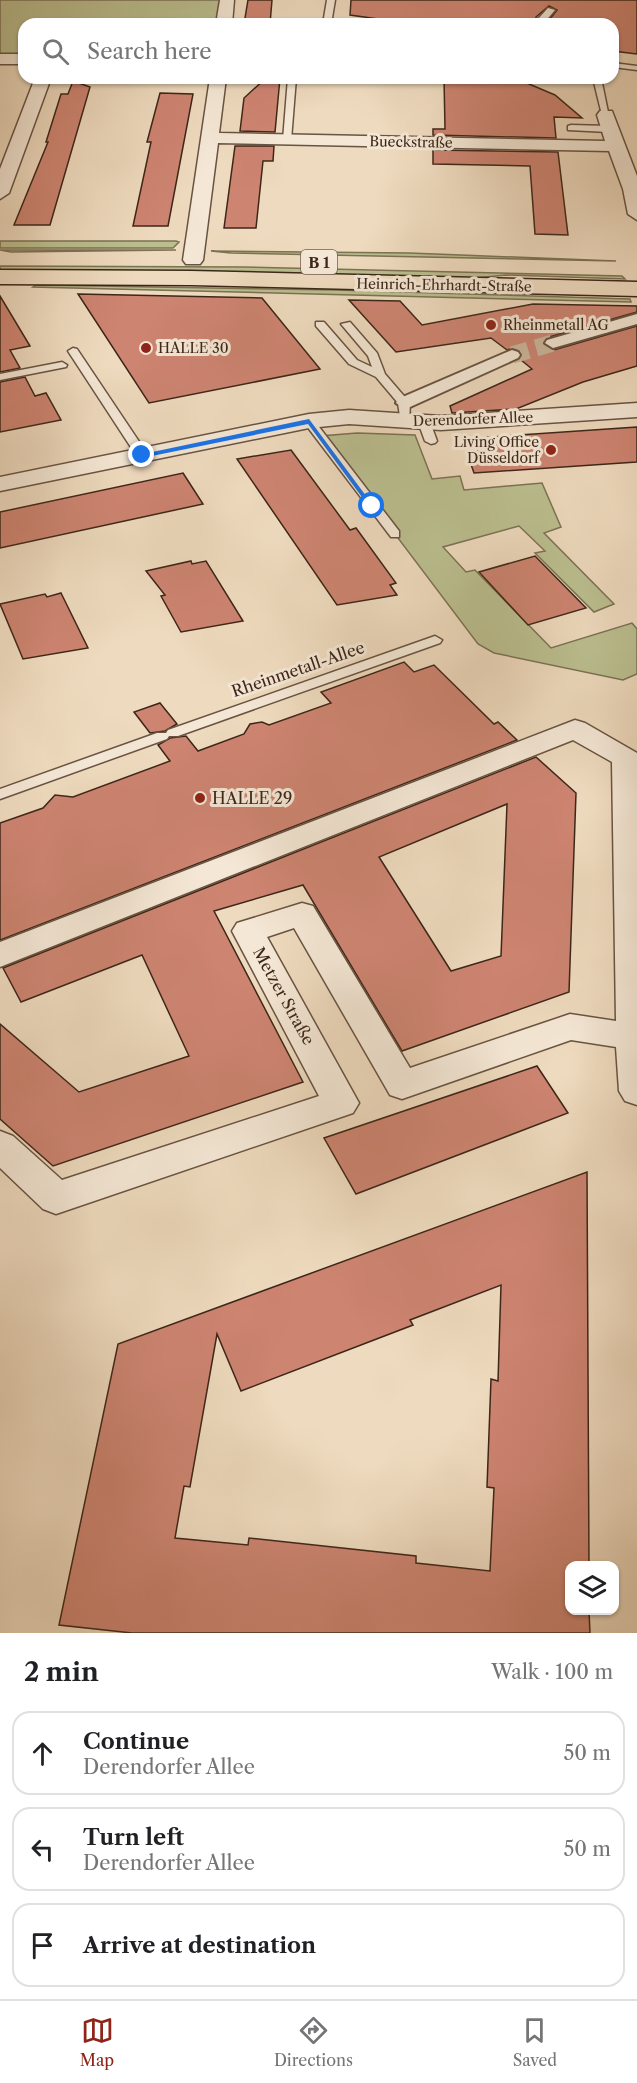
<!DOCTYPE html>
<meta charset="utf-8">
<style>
:root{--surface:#fff;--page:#f6f6f6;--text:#202124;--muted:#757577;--line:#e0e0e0;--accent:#8f2418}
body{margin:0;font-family:"Libre Caslon Text",serif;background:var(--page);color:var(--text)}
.controls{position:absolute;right:18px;bottom:18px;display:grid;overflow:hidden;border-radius:12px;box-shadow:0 2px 4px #0004}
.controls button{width:54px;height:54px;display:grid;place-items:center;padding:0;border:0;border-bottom:2px solid var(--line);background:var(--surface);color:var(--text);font:30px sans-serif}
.stop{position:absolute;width:18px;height:18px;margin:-14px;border:4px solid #1a73e8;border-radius:50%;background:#fff}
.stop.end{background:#1a73e8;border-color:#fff;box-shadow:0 2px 6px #0008}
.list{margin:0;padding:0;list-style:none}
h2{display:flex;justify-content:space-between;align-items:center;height:78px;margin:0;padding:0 24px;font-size:26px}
h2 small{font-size:20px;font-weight:400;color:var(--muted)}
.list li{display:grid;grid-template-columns:39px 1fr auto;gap:18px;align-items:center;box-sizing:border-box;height:84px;margin:0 12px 12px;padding:0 12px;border:2px solid var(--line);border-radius:18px}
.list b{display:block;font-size:22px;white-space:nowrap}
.list p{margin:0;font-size:20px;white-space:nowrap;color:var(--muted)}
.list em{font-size:20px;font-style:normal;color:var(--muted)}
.icon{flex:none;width:33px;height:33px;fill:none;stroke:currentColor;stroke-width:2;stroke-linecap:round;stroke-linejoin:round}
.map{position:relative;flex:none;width:637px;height:1633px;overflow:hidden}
.search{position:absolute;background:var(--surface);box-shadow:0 2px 4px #0004;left:18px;right:18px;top:18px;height:66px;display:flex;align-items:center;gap:15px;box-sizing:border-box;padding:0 21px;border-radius:18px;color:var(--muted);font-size:22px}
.sheet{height:366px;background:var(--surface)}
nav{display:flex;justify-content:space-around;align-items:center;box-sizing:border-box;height:84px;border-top:2px solid var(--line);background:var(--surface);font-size:16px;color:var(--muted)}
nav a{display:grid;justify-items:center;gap:3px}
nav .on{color:var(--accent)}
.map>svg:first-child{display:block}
</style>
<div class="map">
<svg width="637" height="1633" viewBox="0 0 637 1633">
<rect width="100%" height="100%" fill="#eedabe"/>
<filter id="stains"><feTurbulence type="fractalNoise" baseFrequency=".00333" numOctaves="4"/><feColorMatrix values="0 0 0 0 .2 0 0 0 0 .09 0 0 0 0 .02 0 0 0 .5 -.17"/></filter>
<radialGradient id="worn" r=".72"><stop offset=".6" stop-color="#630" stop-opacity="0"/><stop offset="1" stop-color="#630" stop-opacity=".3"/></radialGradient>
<g fill="#bbbf90" stroke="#7c7254" stroke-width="1.5">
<path d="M0,0H220L216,24H24V56H0Z"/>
<path d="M0,241H176L179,242L173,248H0Z"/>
<path d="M0,250H176L11,252Z"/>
<path d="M211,251L409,253L616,261L231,253Z"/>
<path d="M0,266L243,267L622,276L625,279L506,275L466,279L264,273L0,271Z"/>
<path d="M36,285L336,290L630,299L631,302L33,287Z"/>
<path d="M357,433L415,435L432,479L460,476L464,490L542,483L561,527L544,533L614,604L594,612L535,553L545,551L519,526L443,547L466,572L475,570L551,648L632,623L637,629V674L623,680L494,653L478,644L321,436Z"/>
</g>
<g fill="#cd8471" stroke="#3d2619" stroke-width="1.5" fill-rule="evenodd">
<path d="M248,0H272L270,24H244Z"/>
<path d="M351,0H637V54L613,51V24H546L557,10L549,6L536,17V24H414L350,15Z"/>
<path d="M266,78H280L275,132L240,131L244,98Z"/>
<path d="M444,78H515L555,95L582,118L554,117L556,138L433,135V129H445Z"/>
<path d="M73,81L90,87L50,225H14L48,142H46L61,94H68Z"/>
<path d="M160,93L193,94L168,226H133L151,142H147Z"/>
<path d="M235,146H274L273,161H263L256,228H224Z"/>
<path d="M433,150L558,152L568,235L535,234L530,166L433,164Z"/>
<path d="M78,294L262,298L320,369L149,403Z"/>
<path d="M0,296L30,346L10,350L20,368L0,372Z"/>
<path d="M349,300L400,301L422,325L533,304L637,306V312L546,338L543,343L554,350L637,326V366L583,382L516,409L452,413L450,406L532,369L520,359L522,356L520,351L513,348L507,350L491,338L396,352Z"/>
<path d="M25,377L35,396L46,393L61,420L0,432V382Z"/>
<path d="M637,427V462L474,473L462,439Z"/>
<path d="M291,450L350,530L356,528L396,583L390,585L397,595L337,605L237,459Z"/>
<path d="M183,473L203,504L0,548V512Z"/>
<path d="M535,556L586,608L528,625L479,572Z"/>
<path d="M191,561L192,564L206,561L243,621L181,632L161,596L165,595L146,571Z"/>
<path d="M61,593L88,648L23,659L0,604L45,594L47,597Z"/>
<path d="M404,662L414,672L434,665L494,724L498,722L517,740L0,940V823L43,808L55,795L73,797L170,761L158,745L170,738L186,736L198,751L244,734L250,724L262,722L269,725L331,703L321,692Z"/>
<path d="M160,703L177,724L165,731L150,733L134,712Z"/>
<path d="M536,757L576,793L569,992L402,1051L303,885L214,911L303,1082L53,1166L0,1119V1024L79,1092L189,1056L142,955L21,1002L3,968ZM507,804L501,956L451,971L379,857Z"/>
<path d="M537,1066L568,1113L356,1194L324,1138Z"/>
<path d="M587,1172L589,1566H570V1611H589L590,1633H132L59,1625L118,1344ZM501,1285L498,1381L491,1379L487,1487L494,1488L490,1571L416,1563V1556L249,1538L248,1545L175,1538L184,1486L190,1487L217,1334L241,1391L413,1325L410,1320Z"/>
</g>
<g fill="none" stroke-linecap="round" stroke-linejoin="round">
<path stroke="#cbb69d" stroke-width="17" stroke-dasharray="17 8" stroke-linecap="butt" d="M512,355L553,343"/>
<g stroke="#695342" stroke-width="3">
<g id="service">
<path d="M327,0H335L331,24H323Z"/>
<path d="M548,8L555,10L544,23H538V19Z"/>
<path d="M613,63L637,66V70L613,67Z"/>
<path d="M288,78H296L291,140L287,143L283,140Z"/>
<path d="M593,78H601L609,117L602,115Z"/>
<path d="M571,125L608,126L612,129L608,132L568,130V126Z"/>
<path d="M316,322H324L357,360L372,367L368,356L341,324L350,322L377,353L385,374L410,403L409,423H401L398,403L376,377L349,364L316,326Z"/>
<path d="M73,348L77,349L148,455L146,457H138L136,455L68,351Z"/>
<path d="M62,362L67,365L66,367L0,380V374Z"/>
<path d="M309,418L313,419L399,531V537H391L303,421Z"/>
<path d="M424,419L430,422L437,441L435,443L431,444L425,441L418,422Z"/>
<path d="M435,636L442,640L440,643L178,736H169L167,739L0,799V789L157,733H166L168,730Z"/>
</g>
</g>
<g stroke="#695342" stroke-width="4">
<g id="pedestrian">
<path d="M637,314V324L553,348L545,343L547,340Z"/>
<path d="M512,350L518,352L520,355L518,358L410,407L404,408L396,403L398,399Z"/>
</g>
</g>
<g stroke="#695342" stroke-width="3">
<g id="minor">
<path d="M220,0H234L232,24H216Z"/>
<rect x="0" y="54" width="24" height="10"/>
<path d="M35,78H51L9,193L0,199V169Z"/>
<path d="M210,78H226L219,133L605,141L597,115L600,111H612L637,176V220L628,214L623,189L609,151L218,143L203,260L200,264H186L183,260Z"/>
<path d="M637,403V417L441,430L349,424L309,428L0,491V477L309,414L349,410L441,416Z"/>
<path d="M575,720L585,723L637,753V1105L625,1101L619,1091L616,1047L571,1040L402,1099L390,1095L294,928L267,937L359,1103L353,1113L56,1214L43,1209L0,1168V1131L13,1136L62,1180L319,1096L232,931L237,923L302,903L313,906L410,1068L570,1014L616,1021L612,762L573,740L0,967V942Z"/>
</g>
</g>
<g stroke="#3d2619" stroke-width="3">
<path id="primary" d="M0,270L191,271L637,282V296L191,285L0,284Z"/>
</g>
<use href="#service" fill="#f4e7d5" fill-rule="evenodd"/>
<use href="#pedestrian" fill="#f4e7d5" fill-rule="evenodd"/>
<use href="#minor" fill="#f4e7d5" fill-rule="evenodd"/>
<use href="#primary" fill="#eedabe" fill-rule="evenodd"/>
</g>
<path fill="#1a73e8" d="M309,419L375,508H370L308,424L142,458L138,455Z"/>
<g fill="#8f2418" stroke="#f4e7d5" stroke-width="2">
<circle cx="491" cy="325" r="6"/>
<circle cx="146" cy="348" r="6"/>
<circle cx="551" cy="450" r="6"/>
<circle cx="200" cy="798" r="6"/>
</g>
<g text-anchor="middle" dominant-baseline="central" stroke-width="6" stroke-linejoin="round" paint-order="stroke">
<g font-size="14" fill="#3d2619" stroke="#f4e7d5">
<text transform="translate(411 142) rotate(1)">Bueckstraße</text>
<text transform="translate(444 285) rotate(1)">Heinrich-Ehrhardt-Straße</text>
<text transform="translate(473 419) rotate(-2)">Derendorfer Allee</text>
</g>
<g font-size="14" fill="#3d2619" stroke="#f4e7d5" text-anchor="start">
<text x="503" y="325">Rheinmetall AG</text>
<text x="158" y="348">HALLE 30</text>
<text x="539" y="442" text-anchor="end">Living Office<tspan x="539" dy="16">Düsseldorf</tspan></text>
</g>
<rect fill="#f4e7d5" stroke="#746051" stroke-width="1.5" x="301" y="250" width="36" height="24" rx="4.5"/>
<g font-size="15" font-weight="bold" fill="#3d2619">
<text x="319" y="262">B 1</text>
</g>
<g font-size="16" fill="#3d2619" stroke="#f4e7d5">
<text transform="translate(298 669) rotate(-19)">Rheinmetall-Allee</text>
<text transform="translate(284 996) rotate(61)">Metzer Straße</text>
</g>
<g font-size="16" fill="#3d2619" stroke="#f4e7d5" text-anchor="start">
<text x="212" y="798">HALLE 29</text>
</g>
</g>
<rect width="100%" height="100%" filter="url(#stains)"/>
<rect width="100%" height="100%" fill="url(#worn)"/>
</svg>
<div class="controls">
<button><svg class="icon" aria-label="layers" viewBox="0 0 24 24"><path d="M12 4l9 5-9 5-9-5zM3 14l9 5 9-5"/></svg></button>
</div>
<div class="stop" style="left:372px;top:506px"></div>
<div class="stop end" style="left:142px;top:455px"></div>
<div class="search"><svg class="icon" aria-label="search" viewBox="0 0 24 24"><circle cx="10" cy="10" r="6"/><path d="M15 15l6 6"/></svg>Search here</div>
</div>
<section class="sheet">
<h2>2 min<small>Walk · 100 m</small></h2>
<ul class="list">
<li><svg class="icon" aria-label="ahead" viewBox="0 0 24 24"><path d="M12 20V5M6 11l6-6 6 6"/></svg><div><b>Continue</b><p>Derendorfer Allee</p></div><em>50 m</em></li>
<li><svg class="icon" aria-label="left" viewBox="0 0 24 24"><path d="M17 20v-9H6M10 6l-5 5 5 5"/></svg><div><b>Turn left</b><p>Derendorfer Allee</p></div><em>50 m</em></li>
<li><svg class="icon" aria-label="arrive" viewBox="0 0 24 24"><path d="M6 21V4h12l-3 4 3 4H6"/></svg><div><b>Arrive at destination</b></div></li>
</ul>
</section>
<nav>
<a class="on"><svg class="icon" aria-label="map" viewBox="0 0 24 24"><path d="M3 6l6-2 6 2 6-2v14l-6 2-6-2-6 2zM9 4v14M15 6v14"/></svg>Map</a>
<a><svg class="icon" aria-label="directions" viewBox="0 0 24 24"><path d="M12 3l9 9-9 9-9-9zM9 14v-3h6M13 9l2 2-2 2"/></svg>Directions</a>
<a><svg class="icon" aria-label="saved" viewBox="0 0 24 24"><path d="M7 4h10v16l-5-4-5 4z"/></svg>Saved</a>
</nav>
